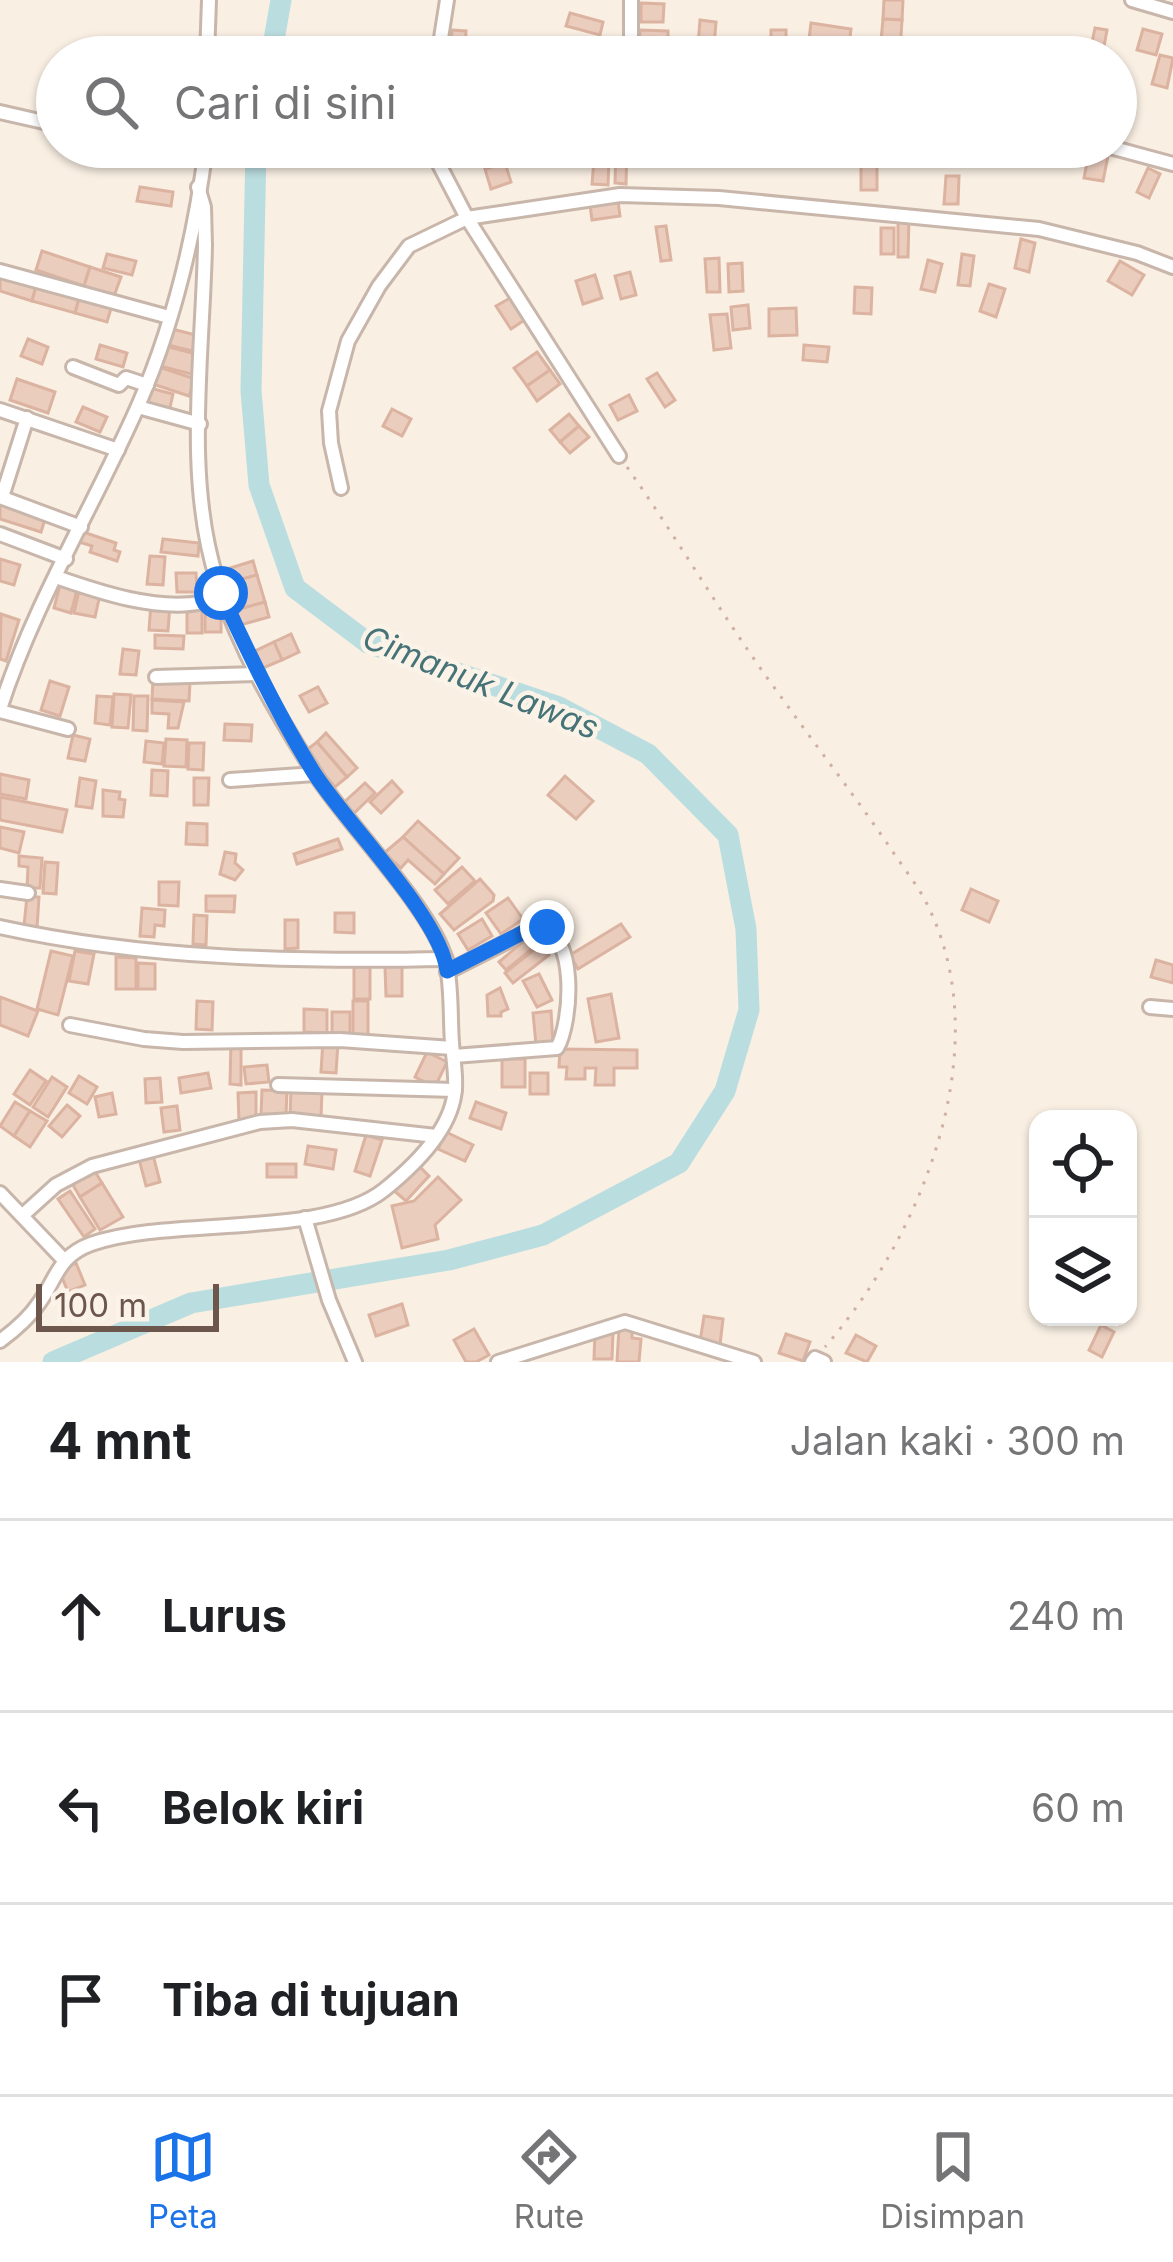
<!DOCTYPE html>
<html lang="id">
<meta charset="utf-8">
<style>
:root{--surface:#fff;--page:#f2f2f2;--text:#202124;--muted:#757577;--line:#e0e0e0;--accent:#1a73e8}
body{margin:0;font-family:Inter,sans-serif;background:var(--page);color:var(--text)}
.controls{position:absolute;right:36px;bottom:36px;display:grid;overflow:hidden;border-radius:24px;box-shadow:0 3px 9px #0004}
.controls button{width:108px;height:108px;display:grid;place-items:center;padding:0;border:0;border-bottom:3px solid var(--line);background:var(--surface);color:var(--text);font:60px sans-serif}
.scale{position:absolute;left:36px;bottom:30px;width:183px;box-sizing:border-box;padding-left:12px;border:6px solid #6d564c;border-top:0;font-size:33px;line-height:42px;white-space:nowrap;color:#6d564c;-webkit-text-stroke:9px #fcf3e8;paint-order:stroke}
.stop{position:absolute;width:36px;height:36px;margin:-27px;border:9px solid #1a73e8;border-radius:50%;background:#fff}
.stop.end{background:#1a73e8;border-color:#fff;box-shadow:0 3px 12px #0008}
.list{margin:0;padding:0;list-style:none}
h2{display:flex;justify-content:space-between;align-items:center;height:156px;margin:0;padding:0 48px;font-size:51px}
h2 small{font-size:39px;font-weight:400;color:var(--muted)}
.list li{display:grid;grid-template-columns:78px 1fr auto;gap:36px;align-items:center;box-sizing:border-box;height:192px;padding:0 48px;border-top:3px solid var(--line)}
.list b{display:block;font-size:45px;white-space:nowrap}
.list em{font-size:39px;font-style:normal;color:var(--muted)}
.icon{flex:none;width:66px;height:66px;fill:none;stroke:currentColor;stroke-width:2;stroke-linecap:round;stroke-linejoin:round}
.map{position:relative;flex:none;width:1173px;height:1362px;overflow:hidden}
.search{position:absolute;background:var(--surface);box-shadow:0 3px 9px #0004;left:36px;right:36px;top:36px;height:132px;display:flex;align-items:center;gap:30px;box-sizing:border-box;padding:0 42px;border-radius:66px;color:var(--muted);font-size:45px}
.sheet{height:732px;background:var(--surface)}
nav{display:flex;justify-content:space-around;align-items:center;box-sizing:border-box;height:168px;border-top:3px solid var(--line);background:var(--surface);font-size:33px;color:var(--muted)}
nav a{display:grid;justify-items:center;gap:6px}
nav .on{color:var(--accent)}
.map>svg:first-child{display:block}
</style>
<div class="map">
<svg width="1173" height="1362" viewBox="0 0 1173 1362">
<rect width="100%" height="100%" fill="#f9efe3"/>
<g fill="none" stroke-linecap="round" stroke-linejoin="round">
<g stroke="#badde0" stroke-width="21">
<path d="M271,57L281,0"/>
<path d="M53,1362L191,1303L449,1260L543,1235L679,1163L725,1091L749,1010L746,929L728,835L648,754L559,707L368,643L295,588L259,485L251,391L256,147"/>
</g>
</g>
<g fill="#ebcdbe" stroke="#dbb3a0" stroke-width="3">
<path d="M884,0H903L902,20L883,19Z"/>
<path d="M641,3L664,4L663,22H641Z"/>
<path d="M570,13L603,22L600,35L566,26Z"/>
<path d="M883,19L902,20L900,53L880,51Z"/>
<path d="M700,20L716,22L714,46L698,45Z"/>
<path d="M811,23L851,29L849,45L809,39Z"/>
<path d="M1095,28L1107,30L1102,57H1089Z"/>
<path d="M1143,29L1162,34L1156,55L1137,50Z"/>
<path d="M452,30L466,31L465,57H450Z"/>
<path d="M640,30L668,31V49L639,48Z"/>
<rect x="771" y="30" width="15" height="25"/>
<path d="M1160,55L1173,58L1167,88L1152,84Z"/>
<path d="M1090,147L1109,151L1103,181L1084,178Z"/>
<path d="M616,148H627L626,184L615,183Z"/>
<path d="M594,160L609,161L608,185L592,184Z"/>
<path d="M505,163L511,182L491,189L485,169Z"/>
<path d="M877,165V190H861V166Z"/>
<path d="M1148,168L1160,174L1149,198L1137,192Z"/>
<path d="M946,176H959L958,204H944Z"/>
<path d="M140,187L173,192L171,206L137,201Z"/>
<path d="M618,201L620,216L592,220L590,205Z"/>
<path d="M898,217H909L908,257H898Z"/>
<path d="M666,226L671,260L661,261L656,227Z"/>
<rect x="881" y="228" width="13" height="26"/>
<path d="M1021,239L1035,243L1029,272L1015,268Z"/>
<path d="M42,251L90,267L84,286L36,270Z"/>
<path d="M107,254L136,261L132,275L103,268Z"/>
<path d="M962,254L974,256L970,286L958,285Z"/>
<path d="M719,258L720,292H707L705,259Z"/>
<path d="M928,260L942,264L935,292L921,289Z"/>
<path d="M1120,261L1144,275L1132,295L1108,281Z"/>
<path d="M742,263L743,291L729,292L728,264Z"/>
<path d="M90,267L121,277L114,296L84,286Z"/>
<path d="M630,272L636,295L621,299L615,276Z"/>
<path d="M0,273L37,283L32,301L0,291Z"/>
<path d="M595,275L602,298L583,304L576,281Z"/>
<path d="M37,283L80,295L75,313L32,301Z"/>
<path d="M989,284L1005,289L996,317L980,311Z"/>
<path d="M855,287L872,288L871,314L854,313Z"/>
<path d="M80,295L112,305L107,322L75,313Z"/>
<path d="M512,297L526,319L511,329L496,306Z"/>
<path d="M748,305L750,328L733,330L731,307Z"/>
<path d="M796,308L797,335L769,336V309Z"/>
<path d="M727,314L731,348L714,350L710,315Z"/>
<path d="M172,329L196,335L192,351L168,345Z"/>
<path d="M28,339L48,347L42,364L21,356Z"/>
<path d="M100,345L127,353L123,367L96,359Z"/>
<path d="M804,345L829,347L827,362L803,360Z"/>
<path d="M165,346L200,355L195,375L160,366Z"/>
<path d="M537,352L550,370L527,386L514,368Z"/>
<path d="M159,367L195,379L189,396L153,384Z"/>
<path d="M550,370L560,384L537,401L527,386Z"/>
<path d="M657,373L675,400L665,407L647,379Z"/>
<path d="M17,379L55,392L48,413L10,400Z"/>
<path d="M150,388L173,394L169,412L145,406Z"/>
<path d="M629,395L637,411L618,420L610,405Z"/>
<path d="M83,407L107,417L100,432L76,422Z"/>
<path d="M392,409L411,419L402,436L383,426Z"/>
<path d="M569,414L579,426L560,442L550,430Z"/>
<path d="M579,426L589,437L570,453L560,442Z"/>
<path d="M0,501L46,516L41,532L0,519Z"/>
<path d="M80,531L116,543L114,550L120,552L117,561L90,552L92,546L76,541Z"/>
<path d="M163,539L199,543L198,556L161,552Z"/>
<path d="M150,556L165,557L163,585L147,584Z"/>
<path d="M0,559L20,565L14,585L0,581Z"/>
<path d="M253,561L257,575L228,583L224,570Z"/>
<path d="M176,573H196L197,592H177Z"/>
<path d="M257,575L265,602L236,610L228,583Z"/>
<path d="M61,581L78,586L71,613L54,608Z"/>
<path d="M80,586L101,590L95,617L74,613Z"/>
<path d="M265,602L269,617L240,625L236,610Z"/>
<path d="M151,603L170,604L168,631L149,630Z"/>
<path d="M202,604V633H187V605Z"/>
<rect x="205" y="609" width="16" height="23"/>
<path d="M1,614L19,620L6,661L0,659Z"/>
<path d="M291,634L299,652L282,660L274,642Z"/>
<path d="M155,635L184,636L183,649L155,648Z"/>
<path d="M274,642L282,660L263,668L255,651Z"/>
<path d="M123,649L139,651L136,675L120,674Z"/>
<path d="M153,680L190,682L189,701L152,699Z"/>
<path d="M50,681L69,687L60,716L41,710Z"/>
<path d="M318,687L327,703L309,712L300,696Z"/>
<path d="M114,694L131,695L128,728L112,727Z"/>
<path d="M97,696L113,697L110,725L95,723Z"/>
<path d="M134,696H148L147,731L133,730Z"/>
<path d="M152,700L184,702L178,728H168L169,714L152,713Z"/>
<path d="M225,724L252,725L251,741L224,740Z"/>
<path d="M326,733L357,768L347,777L317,742Z"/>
<path d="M73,735L90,739L85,761L68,758Z"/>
<path d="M166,739L187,740L186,767L164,766Z"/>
<path d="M146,741L164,743L162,764L144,762Z"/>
<path d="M317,742L347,777L335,787L304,752Z"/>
<path d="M189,743H204L203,770L188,769Z"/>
<path d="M152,770L168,771L167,796L151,795Z"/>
<path d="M0,774L29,780L26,799L0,794Z"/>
<path d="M565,776L593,801L576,819L548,795Z"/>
<path d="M80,778L96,781L92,808L76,806Z"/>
<path d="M194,778H209L208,805H194Z"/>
<path d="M392,781L402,792L381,813L370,802Z"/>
<path d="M365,783L375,793L351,816L341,805Z"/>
<path d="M103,790L120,792L119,799L125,800L123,817L103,816Z"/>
<path d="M0,797L67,810L62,832L0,820Z"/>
<path d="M418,821L459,858L444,874L403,837Z"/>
<path d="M187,823L207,824V845L186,844Z"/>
<path d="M0,827L24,832L19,853L0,848Z"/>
<path d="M403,837L444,874L435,884L408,860L401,868L384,853Z"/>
<path d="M338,839L342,849L297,864L294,854Z"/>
<path d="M225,852L236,854L235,863L243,870L235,880L220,874Z"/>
<path d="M19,856L42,858L40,888H27L28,867L19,866Z"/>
<path d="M45,862L58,863L56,894L43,893Z"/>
<path d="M462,867L475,881L448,904L435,890Z"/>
<path d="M480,879L494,895L493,901L454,930L440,914Z"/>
<path d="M159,882H179L178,906L159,905Z"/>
<path d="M971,889L998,901L989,922L962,910Z"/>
<path d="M27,896L39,897L37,928L24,926Z"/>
<path d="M206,896H235L234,912L206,911Z"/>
<path d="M508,898L523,919L501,934L486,913Z"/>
<path d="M142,908L165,910L164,926L155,925L154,937L140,936Z"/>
<path d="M335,913H354V933L335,932Z"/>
<path d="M194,915L207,916L206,945L193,944Z"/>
<path d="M482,919L492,936L468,950L458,934Z"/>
<path d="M285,920H298V948L285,949Z"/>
<path d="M621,924L630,937L578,969L570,955Z"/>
<path d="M532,934L539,943L506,970L499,962Z"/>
<path d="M540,945L549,955L513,983L505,973Z"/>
<path d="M51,951L73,956L58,1015L37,1009Z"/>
<path d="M75,951L94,954L88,984L69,981Z"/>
<path d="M116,957L136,958V989H116Z"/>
<path d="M1156,960L1173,965V983L1151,977Z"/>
<path d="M138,963L155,964V989H138Z"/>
<path d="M402,966V996H386L385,967Z"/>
<rect x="354" y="967" width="16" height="32"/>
<path d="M539,974L552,1000L537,1007L523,981Z"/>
<path d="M500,988L508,1009L501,1012V1016H488L487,995Z"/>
<path d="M611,994L619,1038L596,1042L588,999Z"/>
<path d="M0,997L38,1011L28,1036L0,1025Z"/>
<path d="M197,1001L213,1002L212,1030L196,1029Z"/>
<rect x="353" y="1001" width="15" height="34"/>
<path d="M304,1009L327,1010V1033L304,1032Z"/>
<path d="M551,1011L553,1044L536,1045L533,1013Z"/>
<rect x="332" y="1012" width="18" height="21"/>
<path d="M323,1040L338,1042L336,1073L321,1072Z"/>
<path d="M231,1042H241V1085L230,1084Z"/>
<path d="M560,1049L637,1050V1068H614V1085H595L596,1068H585V1079H566L567,1067H559Z"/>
<path d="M427,1052L447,1062L435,1087L415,1077Z"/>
<rect x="502" y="1059" width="23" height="28"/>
<path d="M267,1065L269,1082L246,1084L244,1067Z"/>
<path d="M30,1070L46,1081L30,1105L14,1094Z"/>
<path d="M208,1073L211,1088L181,1093L179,1078Z"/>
<rect x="530" y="1073" width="18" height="21"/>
<path d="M79,1076L97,1087L87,1104L69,1093Z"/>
<path d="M52,1077L67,1087L48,1117L33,1107Z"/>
<path d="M160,1078L162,1102L146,1103L145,1079Z"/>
<path d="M291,1089L322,1090L321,1118L290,1117Z"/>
<path d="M262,1090L287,1091L286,1115L261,1114Z"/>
<path d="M256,1092V1120L239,1121L238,1093Z"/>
<path d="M112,1093L116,1114L99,1117L95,1097Z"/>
<path d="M15,1102L30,1111L14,1136L0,1126Z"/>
<path d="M476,1102L506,1113L501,1129L470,1118Z"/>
<path d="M67,1105L80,1116L62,1137L49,1126Z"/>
<path d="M177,1106L180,1130L164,1132L161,1108Z"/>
<path d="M30,1111L47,1121L30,1147L14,1136Z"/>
<path d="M446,1132L473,1145L465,1161L438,1149Z"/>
<path d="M366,1135L382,1140L370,1176L355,1171Z"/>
<path d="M308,1146L336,1150L333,1169L305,1164Z"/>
<path d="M152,1151L160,1182L146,1186L138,1155Z"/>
<path d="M416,1163L429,1176L406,1201L392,1189Z"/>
<rect x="267" y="1164" width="29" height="13"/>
<path d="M92,1167L102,1183L80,1197L70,1180Z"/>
<path d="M438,1177L461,1200L435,1225L438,1239L402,1248L392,1206L414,1201Z"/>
<path d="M102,1183L123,1217L100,1230L80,1197Z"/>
<path d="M70,1191L95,1229L84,1237L58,1199Z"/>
<path d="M76,1263L85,1285L68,1292L59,1270Z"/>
<path d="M402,1304L408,1325L376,1336L369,1315Z"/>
<path d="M704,1316L723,1319L720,1345L700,1342Z"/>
<path d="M1101,1325L1114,1332L1102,1357L1089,1350Z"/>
<path d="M619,1328L632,1329V1338L641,1339L639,1362H617Z"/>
<path d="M474,1329L489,1355L476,1362H466L454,1340Z"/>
<path d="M595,1332L613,1333L612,1359H594Z"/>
<path d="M786,1334L810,1342L803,1361L779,1353Z"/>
<path d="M856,1335L876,1346L867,1362L846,1353Z"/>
</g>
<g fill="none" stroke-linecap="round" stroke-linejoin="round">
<g stroke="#c8b6ab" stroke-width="18">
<g id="minor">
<path d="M1132,0L1173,12"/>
<path d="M207,57L209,0"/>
<path d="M438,57L447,0"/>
<path d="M631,57V0"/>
<path d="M0,112L57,125"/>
<path d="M430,147L467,218L619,456"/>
<path d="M1110,147L1173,164"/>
<path d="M0,271L169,317"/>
<path d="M73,367L119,385L126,378L147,385"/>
<path d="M138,407L200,424"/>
<path d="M0,410L118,450"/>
<path d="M341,488L331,443L329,411L348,341L379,286L409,246L467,218L620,195L719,198L1039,229L1137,253L1173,267"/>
<path d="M0,497L81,527"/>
<path d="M2,497L27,418"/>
<path d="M0,534L66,559"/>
<path d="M56,577C99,592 158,612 204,602L215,574"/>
<path d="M156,677L258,674"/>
<path d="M0,709C34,603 93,508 138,406C173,326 195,234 206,147"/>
<path d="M0,711L68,729"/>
<path d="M230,780L315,774"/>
<path d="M0,889L28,893"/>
<path d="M0,927C146,959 297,962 446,959"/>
<path d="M447,972L538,926C578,931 572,1022 557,1048L454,1056"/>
<path d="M1150,1007L1173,1009"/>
<path d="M70,1025L144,1039L183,1042L340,1040L452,1048"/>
<path d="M278,1085L455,1090"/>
<path d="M0,1193L63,1259"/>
<path d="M24,1214L56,1185L92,1166L260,1122L292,1120L436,1136"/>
<path d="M305,1218L329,1300L355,1362"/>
<path d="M0,1341C15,1330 29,1318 39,1303C57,1278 58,1256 91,1244C171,1216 322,1239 384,1190C414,1166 453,1128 455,1088C456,1073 453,1058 452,1043C450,1016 452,987 446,961C433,910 347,824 316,775C277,715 239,649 217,580C184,477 203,353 205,245L204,207L198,187"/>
<path d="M498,1362L625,1322L754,1362"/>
<path d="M812,1362L815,1358L824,1362"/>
</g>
</g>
<path stroke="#cfb0a1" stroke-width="3" stroke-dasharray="3 9" stroke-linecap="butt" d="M627,467C679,541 725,621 779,694C816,746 855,796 891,849C902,866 916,883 926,902C1000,1046 922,1235 825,1347"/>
<use href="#minor" stroke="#fff" stroke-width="12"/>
</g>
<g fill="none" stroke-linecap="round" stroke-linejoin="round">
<path stroke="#1a73e8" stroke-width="15" d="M221,593C249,655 278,715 314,773C346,823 441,918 447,971L532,928L547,927"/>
</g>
<g text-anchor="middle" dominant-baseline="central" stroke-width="9" stroke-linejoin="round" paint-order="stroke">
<g font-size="33" font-style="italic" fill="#467378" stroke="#fcf3e8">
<text transform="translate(481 682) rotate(22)">Cimanuk Lawas</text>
</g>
</g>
</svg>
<div class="controls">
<button><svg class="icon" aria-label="locate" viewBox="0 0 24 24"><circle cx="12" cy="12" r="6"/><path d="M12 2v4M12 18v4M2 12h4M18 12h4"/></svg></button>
<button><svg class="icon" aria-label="layers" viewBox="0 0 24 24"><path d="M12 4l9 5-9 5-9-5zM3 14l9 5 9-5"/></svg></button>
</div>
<div class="scale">100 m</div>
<div class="stop" style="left:221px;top:593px"></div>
<div class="stop end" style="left:547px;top:927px"></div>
<div class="search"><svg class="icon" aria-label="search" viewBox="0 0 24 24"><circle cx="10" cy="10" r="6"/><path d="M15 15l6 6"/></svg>Cari di sini</div>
</div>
<section class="sheet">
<h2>4 mnt<small>Jalan kaki · 300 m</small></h2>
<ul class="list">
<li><svg class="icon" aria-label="ahead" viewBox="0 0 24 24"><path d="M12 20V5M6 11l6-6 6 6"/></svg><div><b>Lurus</b></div><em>240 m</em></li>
<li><svg class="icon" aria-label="left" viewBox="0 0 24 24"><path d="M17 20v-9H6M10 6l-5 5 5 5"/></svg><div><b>Belok kiri</b></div><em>60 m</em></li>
<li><svg class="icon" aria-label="arrive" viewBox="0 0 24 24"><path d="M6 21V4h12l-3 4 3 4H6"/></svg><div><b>Tiba di tujuan</b></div></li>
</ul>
</section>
<nav>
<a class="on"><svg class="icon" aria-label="map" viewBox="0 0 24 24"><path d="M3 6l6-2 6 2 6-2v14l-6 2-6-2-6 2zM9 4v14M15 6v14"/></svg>Peta</a>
<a><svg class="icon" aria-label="directions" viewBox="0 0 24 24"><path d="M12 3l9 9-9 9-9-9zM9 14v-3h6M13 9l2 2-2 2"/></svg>Rute</a>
<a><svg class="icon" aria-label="saved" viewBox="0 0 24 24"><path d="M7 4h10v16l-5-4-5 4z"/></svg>Disimpan</a>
</nav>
